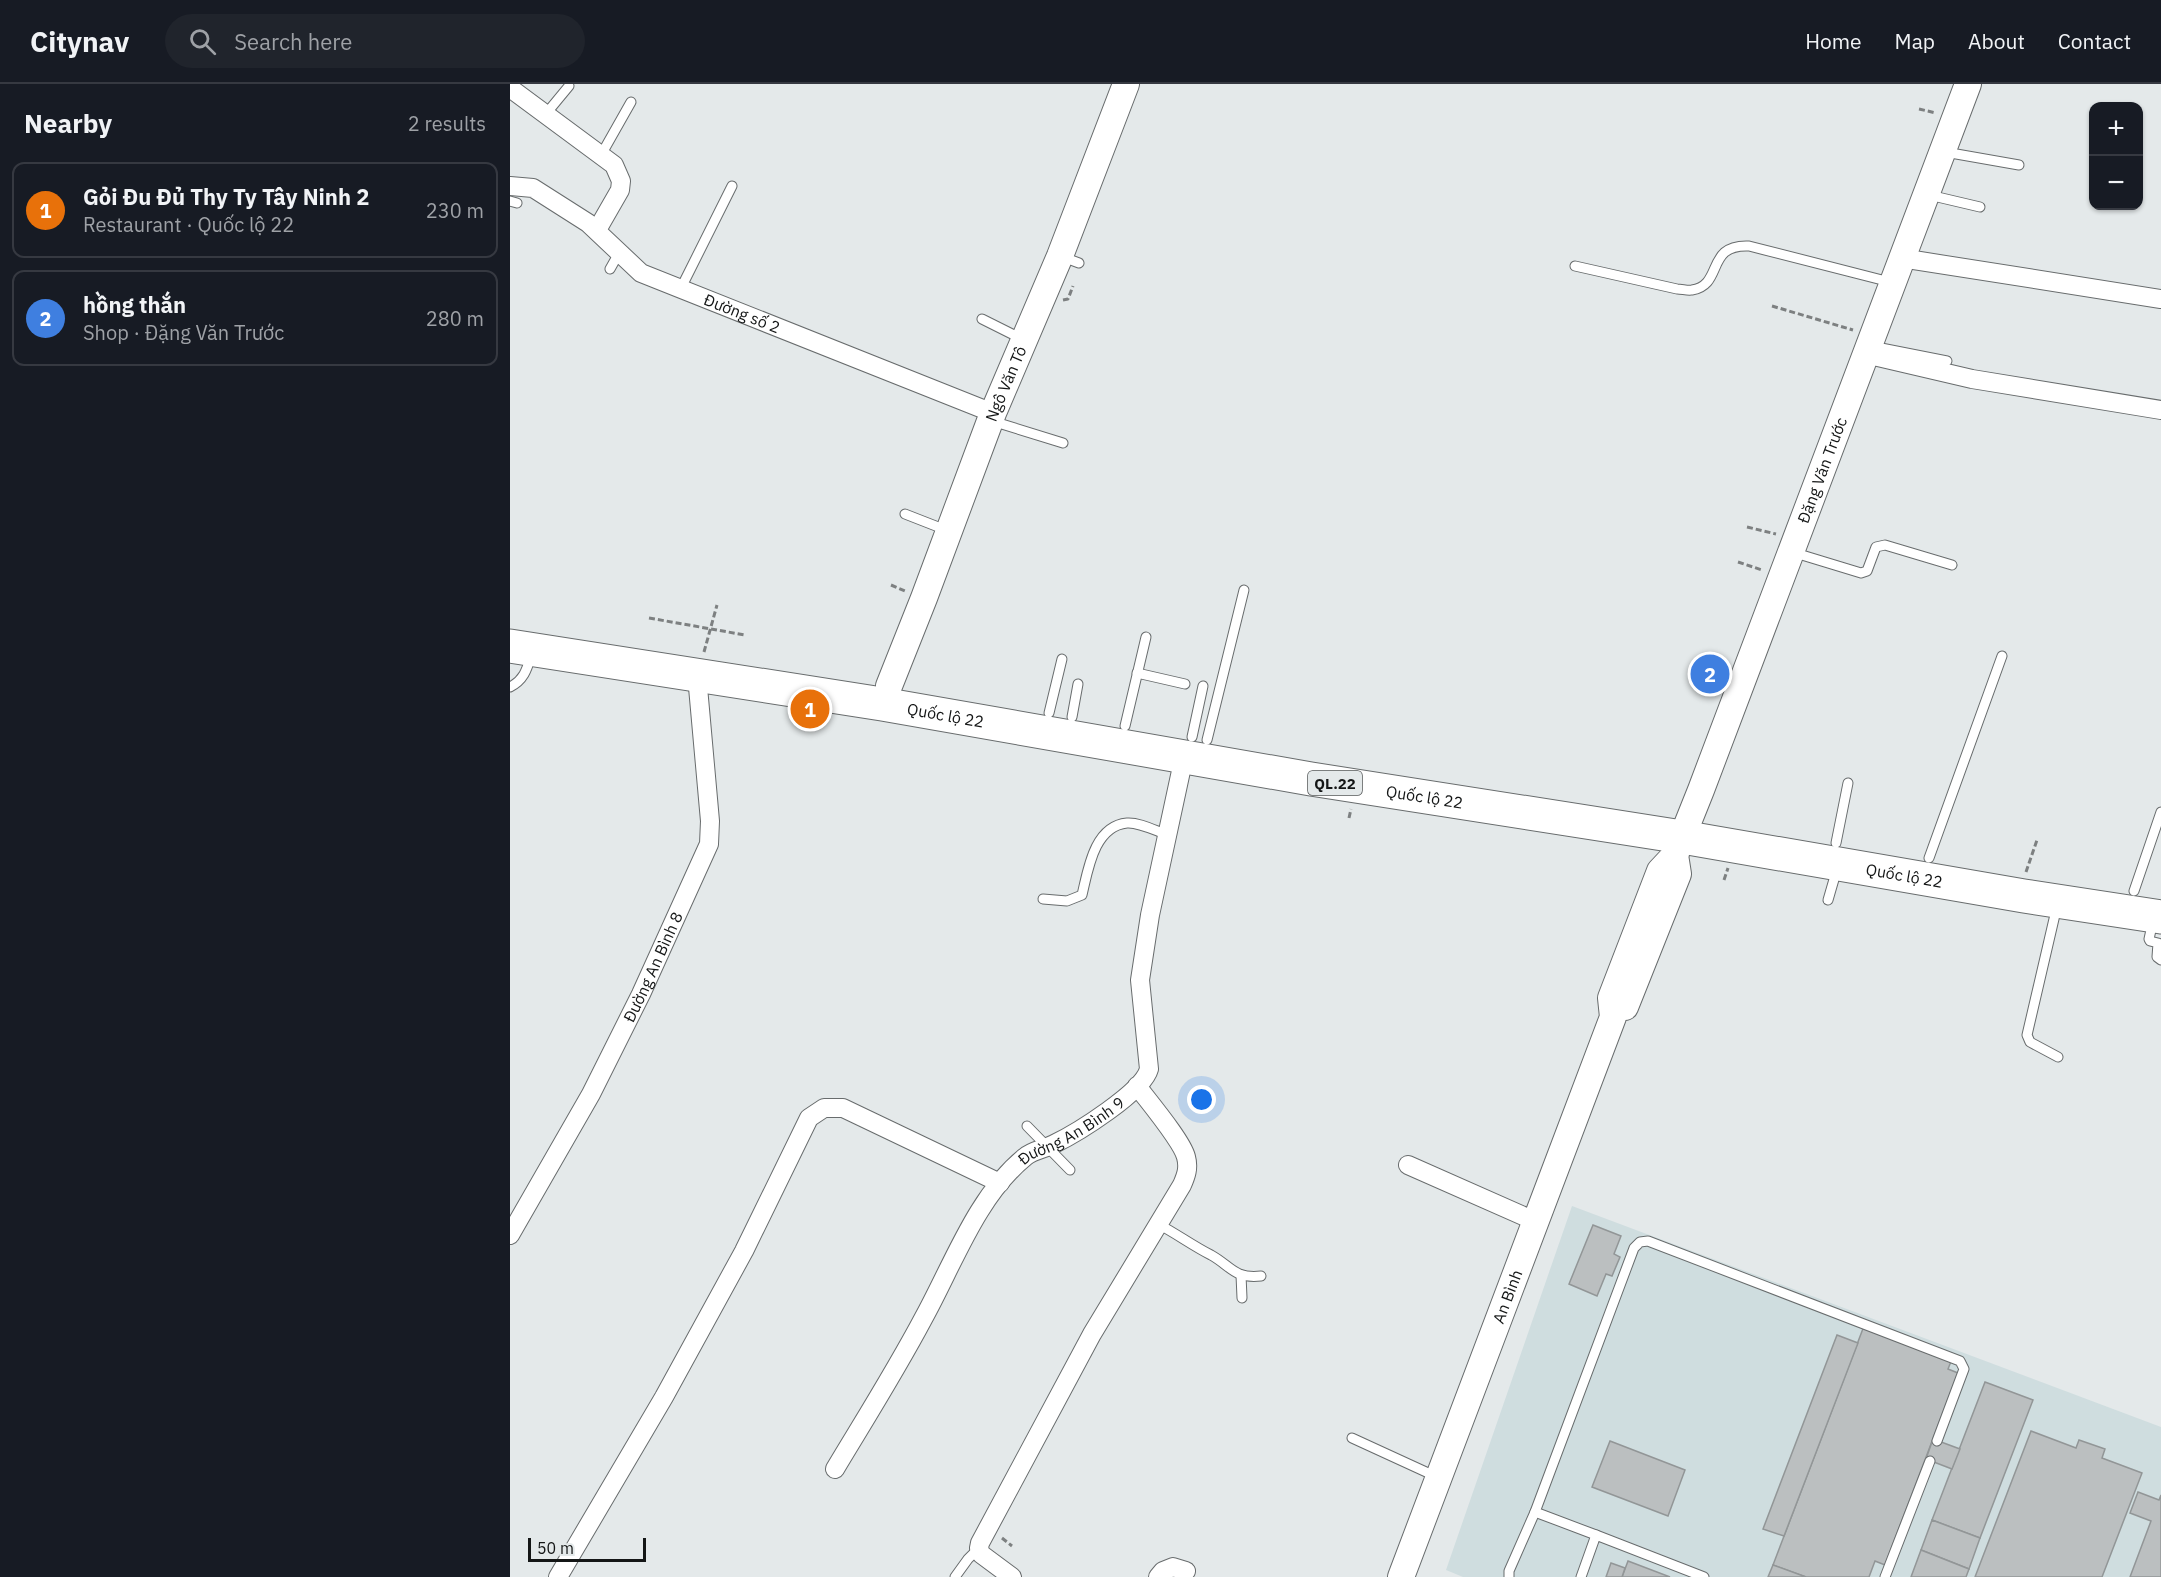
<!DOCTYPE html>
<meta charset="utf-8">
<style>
:root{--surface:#171b24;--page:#20242c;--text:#f1f3f6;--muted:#9ea1a6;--line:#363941;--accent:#d090ae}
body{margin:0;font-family:"IBM Plex Sans",sans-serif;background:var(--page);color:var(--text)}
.controls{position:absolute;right:18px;top:18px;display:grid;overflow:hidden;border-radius:12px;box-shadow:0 2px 4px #0004}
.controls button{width:54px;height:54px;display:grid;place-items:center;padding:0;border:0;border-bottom:2px solid var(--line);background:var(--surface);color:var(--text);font:30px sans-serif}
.scale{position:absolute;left:18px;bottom:15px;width:118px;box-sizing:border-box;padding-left:6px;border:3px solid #141616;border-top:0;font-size:16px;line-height:21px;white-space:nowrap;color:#141616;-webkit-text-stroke:4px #e4e9ea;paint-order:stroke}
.you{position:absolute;left:692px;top:1016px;width:21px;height:21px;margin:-15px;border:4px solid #fff;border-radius:50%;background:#1a73e8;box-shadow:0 0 0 9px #1a73e833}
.badge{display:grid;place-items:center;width:39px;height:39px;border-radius:50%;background:var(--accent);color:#fff;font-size:20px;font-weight:700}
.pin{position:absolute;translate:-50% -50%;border:3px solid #fff;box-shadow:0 2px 6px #0006}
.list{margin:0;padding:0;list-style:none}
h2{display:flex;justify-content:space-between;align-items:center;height:78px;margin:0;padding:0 24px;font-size:26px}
h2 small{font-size:20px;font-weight:400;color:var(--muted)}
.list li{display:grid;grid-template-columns:39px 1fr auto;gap:18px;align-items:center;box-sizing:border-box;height:96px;margin:0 12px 12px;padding:0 12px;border:2px solid var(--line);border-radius:12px}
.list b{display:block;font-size:22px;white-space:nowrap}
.list p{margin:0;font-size:20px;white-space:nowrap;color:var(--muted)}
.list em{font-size:20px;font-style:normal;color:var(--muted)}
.icon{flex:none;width:33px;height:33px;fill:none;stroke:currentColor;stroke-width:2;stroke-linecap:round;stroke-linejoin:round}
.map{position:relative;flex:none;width:1651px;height:1493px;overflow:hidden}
header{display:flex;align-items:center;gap:36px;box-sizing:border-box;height:84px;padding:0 30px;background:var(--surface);border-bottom:2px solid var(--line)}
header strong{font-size:28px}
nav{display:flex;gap:33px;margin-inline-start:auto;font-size:21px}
.search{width:420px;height:54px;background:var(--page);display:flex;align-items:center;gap:15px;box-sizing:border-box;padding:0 21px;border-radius:33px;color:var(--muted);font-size:22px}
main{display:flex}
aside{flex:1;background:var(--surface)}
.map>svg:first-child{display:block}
</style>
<header>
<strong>Citynav</strong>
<div class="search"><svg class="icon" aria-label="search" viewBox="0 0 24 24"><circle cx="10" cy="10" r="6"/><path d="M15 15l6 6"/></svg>Search here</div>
<nav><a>Home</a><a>Map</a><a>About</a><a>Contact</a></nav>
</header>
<main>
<aside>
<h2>Nearby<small>2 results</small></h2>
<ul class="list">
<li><span class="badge" style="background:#e8710a">1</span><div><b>Gỏi Đu Đủ Thy Ty Tây Ninh 2</b><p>Restaurant · Quốc lộ 22</p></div><em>230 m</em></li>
<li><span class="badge" style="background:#3f7fe0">2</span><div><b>hồng thắn</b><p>Shop · Đặng Văn Trước</p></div><em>280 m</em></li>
</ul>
</aside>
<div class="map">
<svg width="1651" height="1493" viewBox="0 0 1651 1493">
<rect width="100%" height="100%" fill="#e4e9ea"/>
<path fill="#cfdddf" d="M1062,1122L1651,1343V1493H953L936,1486Z"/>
<g fill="#bbbfc0" stroke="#929697" stroke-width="1.5">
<path d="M1083,1141L1111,1152L1104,1170L1110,1173L1102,1192L1096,1190L1087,1212L1059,1200Z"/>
<path d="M1354,1242L1442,1275L1438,1285L1448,1289L1375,1481L1365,1477L1359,1493H1296L1263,1481Z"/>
<path d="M1327,1251L1348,1259L1274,1452L1253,1445Z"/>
<path d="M1475,1298L1523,1316L1470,1454L1422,1436Z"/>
<path d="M1521,1347L1566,1364L1569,1356L1595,1365L1592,1374L1632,1389L1592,1493H1465Z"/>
<path d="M1423,1355L1450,1365L1442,1385L1416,1375Z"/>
<path d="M1100,1357L1175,1386L1158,1432L1082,1403Z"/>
<path d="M1628,1408L1649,1416L1651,1411V1493H1620L1641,1437L1620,1429Z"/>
<path d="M1422,1436L1470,1454L1459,1485L1411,1466Z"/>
<path d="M1411,1466L1459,1485L1456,1493H1401Z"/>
<path d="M1118,1477L1160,1493H1112Z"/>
<path d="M1101,1479L1115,1484L1112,1493H1096Z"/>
<path d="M1263,1481L1296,1493H1258Z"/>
</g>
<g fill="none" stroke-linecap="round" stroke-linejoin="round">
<g stroke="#686c6d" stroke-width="11">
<g id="lane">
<path d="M35,31L59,2"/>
<path d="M1435,68L1509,81"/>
<path d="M91,71L121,18"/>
<path d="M1419,111L1470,123"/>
<path d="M0,117L7,119"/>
<path d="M553,173L569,179"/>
<path d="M1065,182L1167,205C1172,205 1178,207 1182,206C1214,201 1195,160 1239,162L1380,198"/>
<path d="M100,185L109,169"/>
<path d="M171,204L222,102"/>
<path d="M472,235L512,255"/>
<path d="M1361,262L1437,277"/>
<path d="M482,337L553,359"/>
<path d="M395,430L436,446"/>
<path d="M1282,468L1351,489L1357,487L1366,463L1375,461L1442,481"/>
<path d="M627,589L675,600"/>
<path d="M0,603C14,596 17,585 21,572"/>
<path d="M539,629L552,575"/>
<path d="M562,633L568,600"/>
<path d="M615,642L636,553"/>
<path d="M682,653L693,602"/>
<path d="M697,656L734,506"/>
<path d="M1326,759L1338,699"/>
<path d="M1419,774L1492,572"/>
<path d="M1624,807L1651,728"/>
<path d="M533,815L557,817L572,811C578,786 584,742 617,739C629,738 646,747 658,751"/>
<path d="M1318,816L1327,785"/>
<path d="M1547,822L1517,951L1520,958L1548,973"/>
<path d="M1643,837L1639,855L1640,857L1648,859L1647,873L1651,876"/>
<path d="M517,1042L560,1086"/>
<path d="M648,1140C667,1150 683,1162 701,1171C721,1182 724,1195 751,1192"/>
<path d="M731,1191L732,1214"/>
<path d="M842,1354L927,1393"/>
<path d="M1086,1451L1025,1428L1124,1164L1130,1158L1138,1157L1450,1277L1454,1285L1427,1357"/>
<path d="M445,1493L458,1475L469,1464"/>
<path d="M999,1493V1487L1025,1428"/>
<path d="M1071,1493L1086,1451L1194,1493"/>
<path d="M1375,1493L1420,1377"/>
</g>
</g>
<g stroke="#686c6d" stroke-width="20">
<g id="street">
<path d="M0,4L104,81L111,97L110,106L87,146"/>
<path id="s1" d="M0,102L23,104L78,139L131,189L483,329"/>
<path d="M1391,174L1651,215"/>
<path d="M1355,270L1462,295L1651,326"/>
<path d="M898,1081L1027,1138"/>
<path id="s2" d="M0,1151L81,1010L131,910L199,760L200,737L187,592"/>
<path id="s3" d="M325,1385C355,1335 386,1286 413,1235C443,1181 466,1113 515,1073C523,1066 535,1065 544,1060C567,1049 633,1008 639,985L630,896L640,831L674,673"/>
<path d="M48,1493L154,1313L234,1167L299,1034L314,1024H333L490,1099"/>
<path d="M502,1493L471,1470L469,1464L470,1459L582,1250L672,1101C676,1092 679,1084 676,1073C672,1057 639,1018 627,1002"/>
<path d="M648,1493L653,1487L663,1483L676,1487"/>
</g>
</g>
<g stroke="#686c6d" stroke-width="28">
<g id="secondary">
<path id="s4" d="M379,602L414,514L483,329L550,172L616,0"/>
<path d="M1115,923L1168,790L1165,771"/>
<path id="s5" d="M891,1493L1103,933L1101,914L1150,787L1165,771L1191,706L1458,0"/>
</g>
</g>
<g stroke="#686c6d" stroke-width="35">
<g id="highway">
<path id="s6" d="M0,562L372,620L801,695L1172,753L1514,812L1651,833"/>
</g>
</g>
<g stroke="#7d8081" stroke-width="3" stroke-dasharray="6 3" stroke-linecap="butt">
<path d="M1409,25L1426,29"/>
<path d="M553,216L558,215L563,202"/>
<path d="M1262,222L1343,246"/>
<path d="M1237,443L1266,450"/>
<path d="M1228,478L1252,486"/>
<path d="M381,501L395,507"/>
<path d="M139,534L235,551"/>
<path d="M194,568L207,521"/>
<path d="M839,734L841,725"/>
<path d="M1516,788L1527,756"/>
<path d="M1214,796L1218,784"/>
<path d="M492,1454L502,1462"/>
</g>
<use href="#lane" stroke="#fff" stroke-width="9"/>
<use href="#street" stroke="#fff" stroke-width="18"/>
<use href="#secondary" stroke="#fff" stroke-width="26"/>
<use href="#highway" stroke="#fff" stroke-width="33"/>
</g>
<g text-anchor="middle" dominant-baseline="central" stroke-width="5" stroke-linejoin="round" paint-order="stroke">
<rect fill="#e4e9ea" stroke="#525556" stroke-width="1.5" x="798" y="687" width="54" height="24" rx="4.5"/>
<g font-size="15" font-weight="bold" fill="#141616">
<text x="825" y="699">QL.22</text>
</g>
<g font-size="16" fill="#141616" stroke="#e4e9ea">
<text stroke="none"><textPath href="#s1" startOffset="270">Đường số 2</textPath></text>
<text stroke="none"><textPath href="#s4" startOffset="324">Ngô Văn Tô</textPath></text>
<text stroke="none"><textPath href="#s5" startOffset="1188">Đặng Văn Trước</textPath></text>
<text stroke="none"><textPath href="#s6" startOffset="441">Quốc lộ 22</textPath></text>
<text stroke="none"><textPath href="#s6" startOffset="927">Quốc lộ 22</textPath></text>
<text stroke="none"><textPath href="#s6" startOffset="1413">Quốc lộ 22</textPath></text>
<text stroke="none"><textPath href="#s2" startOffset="304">Đường An Bình 8</textPath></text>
<text stroke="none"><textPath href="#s3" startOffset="420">Đường An Bình 9</textPath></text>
<text stroke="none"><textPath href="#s5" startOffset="300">An Bình</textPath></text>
</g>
</g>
</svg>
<div class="controls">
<button>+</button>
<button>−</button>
</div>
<div class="scale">50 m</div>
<div class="you"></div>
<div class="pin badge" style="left:300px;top:625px;background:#e8710a">1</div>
<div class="pin badge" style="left:1200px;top:590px;background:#3f7fe0">2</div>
</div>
</main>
